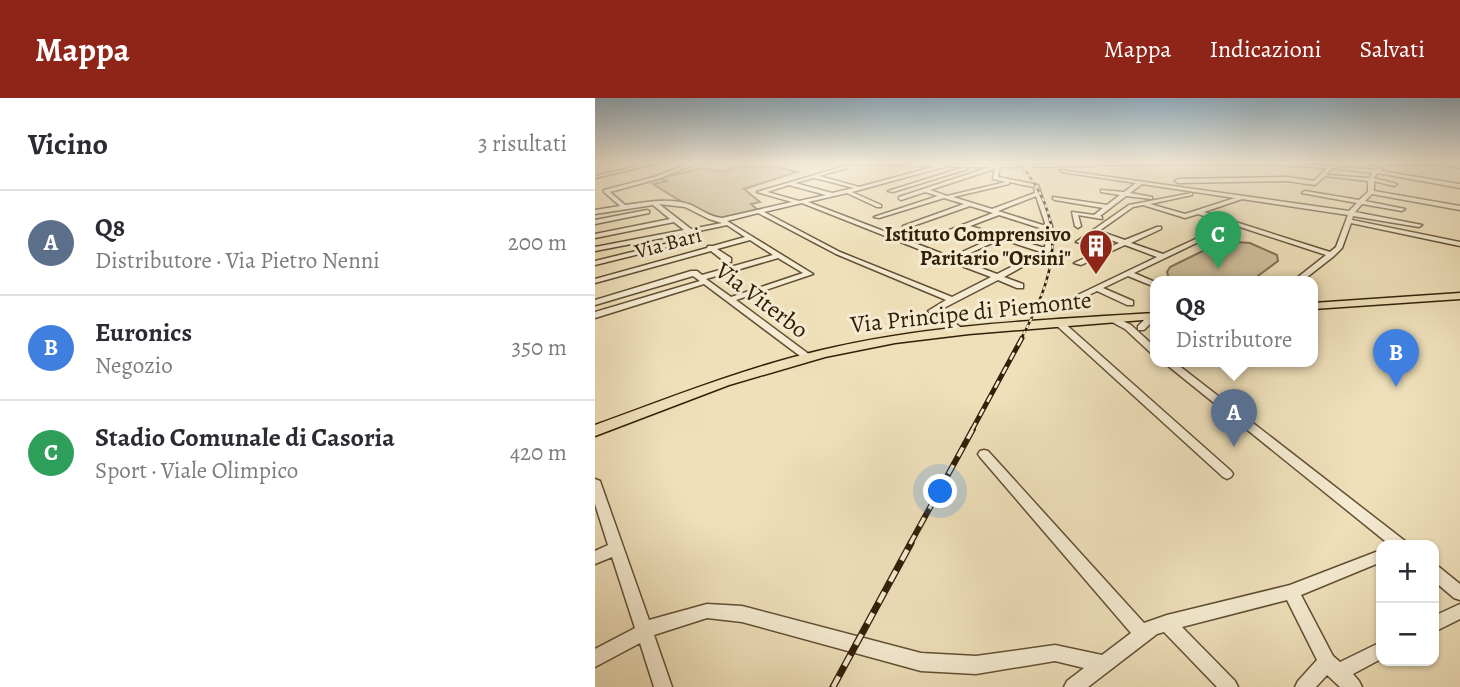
<!DOCTYPE html>
<html lang="it">
<meta charset="utf-8">
<style>
:root{--surface:#fff;--page:#f2f2f3;--text:#2b2b33;--muted:#7c7c81;--line:#e1e1e2;--accent:#8f2418}
body{margin:0;font-family:Alegreya,serif;background:var(--page);color:var(--text)}
.controls{position:absolute;right:21px;bottom:21px;display:grid;overflow:hidden;border-radius:14px;box-shadow:0 2px 5px #0004}
.controls button{width:63px;height:63px;display:grid;place-items:center;padding:0;border:0;border-bottom:2px solid var(--line);background:var(--surface);color:var(--text);font:35px sans-serif}
.you{position:absolute;left:346px;top:394px;width:24px;height:24px;margin:-18px;border:5px solid #fff;border-radius:50%;background:#1a73e8;box-shadow:0 0 0 10px #1a73e833}
.badge{display:grid;place-items:center;width:46px;height:46px;border-radius:50%;background:var(--accent);color:#fff;font-size:23px;font-weight:700}
.pin{position:absolute;translate:-50% -58px;filter:drop-shadow(0 2px 4px #0008)}
.pin::after{content:'';position:absolute;top:37px;width:24px;height:21px;background:inherit;clip-path:polygon(0 0,100% 0,50% 100%)}
.popup{position:absolute;left:555px;top:178px;width:168px;height:91px;box-sizing:border-box;display:grid;place-content:center;border-radius:14px;background:var(--surface);filter:drop-shadow(0 2px 5px #0005);font-size:23px;white-space:nowrap;color:var(--muted)}
.popup b{font-size:26px;color:var(--text)}
.popup::after{content:'';position:absolute;left:50%;top:100%;margin-left:-14px;border:14px solid transparent;border-top-color:var(--surface)}
.list{margin:0;padding:0;list-style:none}
h2{display:flex;justify-content:space-between;align-items:center;height:91px;margin:0;padding:0 28px;font-size:30px}
h2 small{font-size:23px;font-weight:400;color:var(--muted)}
.list li{display:grid;grid-template-columns:46px 1fr auto;gap:21px;align-items:center;box-sizing:border-box;height:105px;padding:0 28px;border-top:2px solid var(--line)}
.list b{display:block;font-size:26px;white-space:nowrap}
.list p{margin:0;font-size:23px;white-space:nowrap;color:var(--muted)}
.list em{font-size:23px;font-style:normal;color:var(--muted)}
.map{position:relative;flex:none;width:865px;height:589px;overflow:hidden}
header{display:flex;align-items:center;gap:42px;box-sizing:border-box;height:98px;padding:0 35px;background:var(--accent);color:#fff}
header strong{font-size:33px}
nav{display:flex;gap:38px;margin-inline-start:auto;font-size:24px}
main{display:flex}
aside{flex:1;background:var(--surface)}
.map>svg:first-child{display:block}
</style>
<header>
<strong>Mappa</strong>
<nav><a>Mappa</a><a>Indicazioni</a><a>Salvati</a></nav>
</header>
<main>
<aside>
<h2>Vicino<small>3 risultati</small></h2>
<ul class="list">
<li><span class="badge" style="background:#5c6f8a">A</span><div><b>Q8</b><p>Distributore · Via Pietro Nenni</p></div><em>200 m</em></li>
<li><span class="badge" style="background:#3f7fe0">B</span><div><b>Euronics</b><p>Negozio</p></div><em>350 m</em></li>
<li><span class="badge" style="background:#2e9e5b">C</span><div><b>Stadio Comunale di Casoria</b><p>Sport · Viale Olimpico</p></div><em>420 m</em></li>
</ul>
</aside>
<div class="map">
<svg width="865" height="589" viewBox="0 0 865 589">
<rect width="100%" height="100%" fill="#efe0ba"/>
<filter id="stains"><feTurbulence type="fractalNoise" baseFrequency=".00286" numOctaves="4"/><feColorMatrix values="0 0 0 0 .2 0 0 0 0 .09 0 0 0 0 .02 0 0 0 .5 -.17"/></filter>
<radialGradient id="worn" r=".72"><stop offset=".6" stop-color="#630" stop-opacity="0"/><stop offset="1" stop-color="#630" stop-opacity=".3"/></radialGradient>
<g fill="#cfbf9c" stroke="#807052" stroke-width="2">
<path d="M146,68L181,69L202,74L149,91L165,104L156,106L164,113L126,121C114,121 70,94 58,86L72,83L65,80L108,70L127,74Z"/>
<path d="M628,143L655,145L682,157L683,163L656,183L574,181L572,174L575,169Z"/>
</g>
<g fill="none" stroke-linecap="round" stroke-linejoin="round">
<g stroke="#615034" stroke-width="3">
<g id="minor">
<path d="M57,65H64L0,80V78Z"/>
<path d="M96,65H102L63,81L15,94L30,107C51,104 76,99 96,107C107,112 115,119 127,120L197,104L162,94L250,68L252,70L224,78L264,89L342,68L234,66L232,65L420,67L422,69H405L403,79L443,87L457,128L456,153L409,179L428,186V190H422L403,182L343,213L368,231V235L365,236L333,213L351,202L241,156L163,115L132,123L218,176L141,202L215,257L217,259L215,261H209L109,186L0,220V214L105,183L98,178L0,207V202L96,173H102L107,177L178,157L155,142L122,151L136,160V164H130L116,153L0,185V181L112,150L113,148H118L150,139L132,127L99,134V136L93,135L0,153V149L89,132L79,124L0,140V136L75,121L58,107L0,116V112L25,108L9,94V92L59,79ZM352,68L370,69L293,93L298,94L372,71L370,69H395L304,99V101L306,102L330,94L343,98L279,119L284,120L349,100L369,106L308,128V130H312L375,108L398,115L329,142L334,143L369,130L400,139L356,159L213,104L252,95L282,109H286V107L257,94ZM399,69H400L398,81L411,84L352,98L335,92L399,71ZM218,80H220L259,90L237,95L200,85ZM414,84L439,89L440,95L397,111L358,99L414,86ZM194,87L231,97L204,103L172,94ZM441,98L451,128L403,113ZM207,105L351,162V164H356L396,179L357,199L245,154L169,114ZM64,106L90,109L114,121L127,125L96,131ZM404,117L451,132L450,150L375,128ZM406,141L446,154L402,176L362,161ZM183,160L208,175L136,199L111,181Z"/>
<path d="M524,65H693L781,72L785,70L787,71L786,73L865,86V90L783,75L778,80L802,86L799,88L779,83V93L865,108V112L777,96L770,103L810,111L807,113L767,106L760,114L827,127L824,129L758,118L757,122L865,144V148L756,125L747,150L739,158L707,183H698L731,157L639,127L539,175L560,184V189L533,178L508,190L538,203V207H532L502,193L466,211H452V207H462L562,159L530,147L486,167L479,165L524,145L500,136L486,145L481,144L534,107L597,95V97L555,106L590,116L640,100L547,86L535,95L557,99V101L531,98L505,118L507,119V121L483,117L486,128L483,130L480,128L477,114L499,117L508,110L460,102L458,101V99L512,107L525,97L506,94V92L529,94L541,85L467,74L465,72L754,113L762,105L707,95L710,93L764,102L773,94V83L730,78L720,87L692,83L583,85L580,83L583,81L692,79L719,83L732,70C635,63 537,67 440,69L438,68L440,67ZM737,70L778,75L774,80L731,77ZM647,101L753,117L741,149L735,154L609,114ZM548,107L590,120L603,116L633,126L568,156L536,145L566,131V129H562L530,142L504,133L538,109Z"/>
<path d="M776,65H853L865,68V70L843,66L777,67L775,66Z"/>
<path d="M52,112L54,113V115L0,126V122Z"/>
<path d="M103,138L105,139V141L0,167V163Z"/>
<path d="M555,216H560V221L549,232H543V228Z"/>
<path d="M518,218L536,227L560,249V257L557,256L530,231L515,223V219Z"/>
<path d="M464,222L467,223L636,373L638,376L636,379L632,381L628,379L461,227L460,225Z"/>
<path d="M567,263H578L810,443L812,447H795Z"/>
<path d="M389,352L393,353L549,525L572,517L695,487L786,452V464L706,497L738,558L745,564L786,544V561L758,576L764,583L767,589H745L732,577L721,589H700L703,583L722,562L692,502L587,529L640,583L643,589H622L569,534L562,536L493,589H469L472,583L489,570L460,563L381,576L326,573L147,524L112,520L59,537L77,589H59L45,545L0,569V551L40,530L17,459L0,466V453L13,447L0,406V381L5,383L6,386L54,522L112,506L147,508L326,555L381,558L460,547L507,557L536,535L385,359L383,356L385,353Z"/>
<path d="M839,468L844,469L865,486V502L859,500L839,483Z"/>
<path d="M865,506V521L839,534V518Z"/>
</g>
</g>
<g stroke="#322007" stroke-width="3">
<g id="major">
<path d="M865,195V201L718,211V205Z"/>
<path d="M560,215V221L374,236L300,245L230,259L134,287L0,338V327C75,300 149,270 227,252C336,226 449,222 560,215Z"/>
</g>
</g>
<use href="#minor" fill="#f5ebd2" fill-rule="evenodd"/>
<use href="#major" fill="#efe0ba" fill-rule="evenodd"/>
<g stroke="#322007" stroke-width="2.5">
<path id="rail-far3" d="M424,65C476,125 460,177 426,241"/>
</g>
<g stroke="#322007" stroke-width="5">
<path id="rail-far2" d="M377,332L427,240"/>
</g>
<g stroke="#322007" stroke-width="6">
<path id="rail-far1" d="M315,446L378,331"/>
</g>
<g stroke="#322007" stroke-width="7">
<path id="rail" d="M238,589L316,445"/>
</g>
<use href="#rail-far3" stroke="#f5ebd2" stroke-width="2" stroke-dasharray="3.5" stroke-linecap="butt"/>
<use href="#rail-far2" stroke="#f5ebd2" stroke-width="2.5" stroke-dasharray="8" stroke-linecap="butt"/>
<use href="#rail-far1" stroke="#f5ebd2" stroke-width="3.5" stroke-dasharray="10" stroke-linecap="butt"/>
<use href="#rail" stroke="#f5ebd2" stroke-width="4.5" stroke-dasharray="12" stroke-linecap="butt"/>
</g>
<linearGradient id="sky" x2="0" y2="1"><stop stop-color="#91acbd"/><stop offset="0.44" stop-color="#f8f1e0"/><stop offset="1" stop-color="#f8f1e0" stop-opacity="0"/></linearGradient>
<rect width="865" height="147" fill="url(#sky)"/>
<defs>
<g id="building-pin" transform="scale(1.75)"><path d="M0 17L-7.5 6A9.5 9.5 0 1 1 7.5 6Z" fill="#8f2418" stroke="#f5ebd2"/><path d="M-4-6H4V6H1V3H-1V6H-4ZM-2.5-4.3h1.7v1.8h-1.7ZM.8-4.3h1.7v1.8H.8ZM-2.5-1h1.7V.8h-1.7ZM.8-1h1.7V.8H.8Z" fill="#fff"/></g>
</defs>
<g fill-rule="evenodd">
<use href="#building-pin" x="501" y="148"/>
</g>
<g text-anchor="middle" dominant-baseline="central" stroke-width="6" stroke-linejoin="round" paint-order="stroke">
<g font-size="21" font-weight="bold" fill="#322007" stroke="#f5ebd2" text-anchor="end">
<text x="476" y="136">Istituto Comprensivo<tspan x="476" dy="24">Paritario "Orsini"</tspan></text>
</g>
<g font-size="21" fill="#322007" stroke="#f5ebd2">
<text transform="translate(73 145) rotate(-15)">Via Bari</text>
</g>
<g font-size="24" fill="#322007" stroke="#f5ebd2">
<text transform="translate(167 202) rotate(37)">Via Viterbo</text>
<text transform="translate(376 214) rotate(-6)">Via Principe di Piemonte</text>
</g>
</g>
<rect width="100%" height="100%" filter="url(#stains)"/>
<rect width="100%" height="100%" fill="url(#worn)"/>
</svg>
<div class="controls">
<button>+</button>
<button>−</button>
</div>
<div class="you"></div>
<div class="pin badge" style="left:639px;top:349px;background:#5c6f8a">A</div>
<div class="popup"><b>Q8</b>Distributore</div>
<div class="pin badge" style="left:801px;top:289px;background:#3f7fe0">B</div>
<div class="pin badge" style="left:623px;top:171px;background:#2e9e5b">C</div>
</div>
</main>
